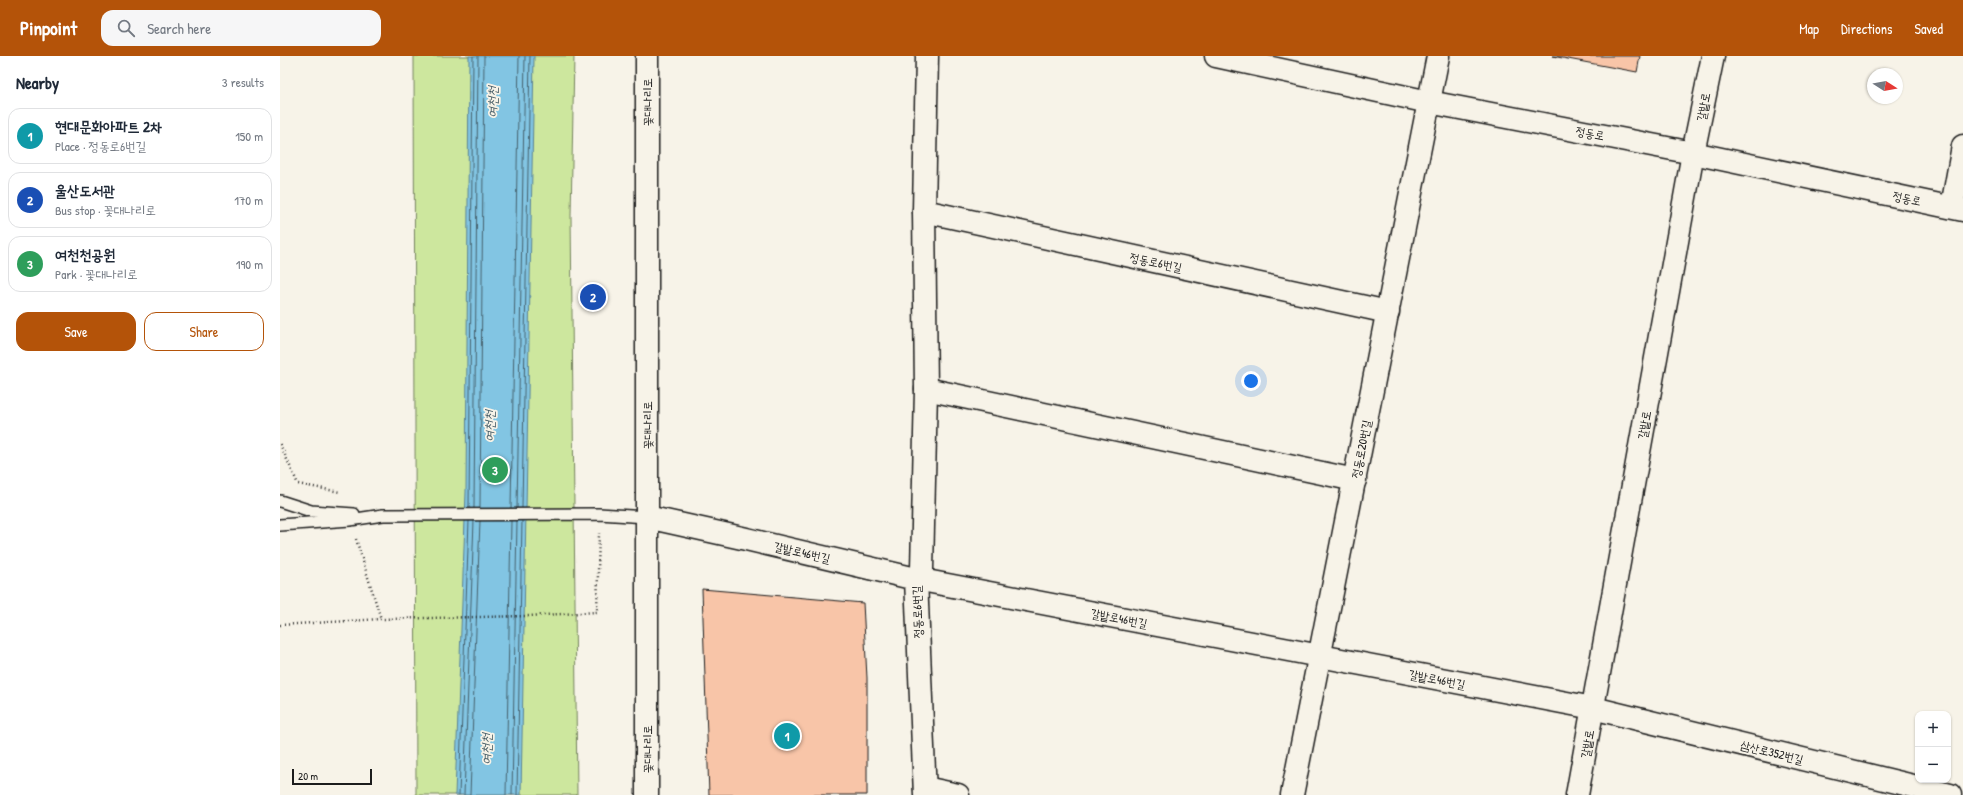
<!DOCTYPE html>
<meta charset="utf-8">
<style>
:root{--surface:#fff;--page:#f6f6f7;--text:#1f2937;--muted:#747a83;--line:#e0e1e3;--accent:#b45309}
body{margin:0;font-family:"Patrick Hand","Poor Story",sans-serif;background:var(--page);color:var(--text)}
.controls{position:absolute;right:12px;bottom:12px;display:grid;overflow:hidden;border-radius:8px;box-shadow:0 1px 3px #0004}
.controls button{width:36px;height:36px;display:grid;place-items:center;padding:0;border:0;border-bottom:1px solid var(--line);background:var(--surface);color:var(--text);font:20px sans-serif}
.compass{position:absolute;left:1587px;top:12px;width:36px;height:36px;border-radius:50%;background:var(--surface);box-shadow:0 1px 3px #0004;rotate:101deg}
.scale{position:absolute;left:12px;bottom:10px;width:80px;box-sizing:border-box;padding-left:4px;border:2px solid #1c1c1c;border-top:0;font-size:11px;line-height:14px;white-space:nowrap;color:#1c1c1c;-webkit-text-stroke:3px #f7f3e8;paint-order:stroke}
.you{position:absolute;left:971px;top:325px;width:14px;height:14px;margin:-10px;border:3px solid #fff;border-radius:50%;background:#1a73e8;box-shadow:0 0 0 6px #1a73e833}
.badge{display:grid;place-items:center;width:26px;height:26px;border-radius:50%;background:var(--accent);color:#fff;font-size:13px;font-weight:700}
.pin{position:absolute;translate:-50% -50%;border:2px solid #fff;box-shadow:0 1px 4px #0006}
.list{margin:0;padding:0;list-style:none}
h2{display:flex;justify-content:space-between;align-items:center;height:52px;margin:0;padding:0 16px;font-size:17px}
h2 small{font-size:13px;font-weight:400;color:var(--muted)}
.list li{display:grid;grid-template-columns:26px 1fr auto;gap:12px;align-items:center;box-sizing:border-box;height:56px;margin:0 8px 8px;padding:0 8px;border:1px solid var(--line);border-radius:12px}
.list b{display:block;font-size:15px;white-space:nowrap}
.list p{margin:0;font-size:13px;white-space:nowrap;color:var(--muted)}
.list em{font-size:13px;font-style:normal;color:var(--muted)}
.actions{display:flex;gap:8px;padding:12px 16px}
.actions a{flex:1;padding:9px 0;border:1px solid var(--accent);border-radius:12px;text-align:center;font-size:14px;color:var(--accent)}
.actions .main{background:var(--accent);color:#fff}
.icon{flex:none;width:22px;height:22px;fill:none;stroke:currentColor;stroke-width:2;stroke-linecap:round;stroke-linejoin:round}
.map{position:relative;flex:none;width:1683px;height:739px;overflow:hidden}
header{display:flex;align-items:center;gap:24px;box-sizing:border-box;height:56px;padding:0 20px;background:var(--accent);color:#fff}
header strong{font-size:19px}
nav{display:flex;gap:22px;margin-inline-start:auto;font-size:14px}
.search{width:280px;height:36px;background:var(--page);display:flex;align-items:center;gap:10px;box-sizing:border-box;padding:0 14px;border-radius:12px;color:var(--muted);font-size:15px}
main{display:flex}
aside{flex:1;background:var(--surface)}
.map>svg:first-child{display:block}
</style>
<header>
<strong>Pinpoint</strong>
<div class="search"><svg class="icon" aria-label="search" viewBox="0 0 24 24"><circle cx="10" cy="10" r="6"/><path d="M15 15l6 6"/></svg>Search here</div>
<nav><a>Map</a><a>Directions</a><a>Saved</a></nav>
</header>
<main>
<aside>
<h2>Nearby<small>3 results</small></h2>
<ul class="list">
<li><span class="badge" style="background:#0f9aa8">1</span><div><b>현대문화아파트 2차</b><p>Place · 정동로6번길</p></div><em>150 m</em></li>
<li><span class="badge" style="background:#1a4fb4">2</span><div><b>울산도서관</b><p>Bus stop · 꽃대나리로</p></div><em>170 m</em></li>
<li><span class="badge" style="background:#2e9e5b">3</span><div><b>여천천공원</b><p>Park · 꽃대나리로</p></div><em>190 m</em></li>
</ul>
<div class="actions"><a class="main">Save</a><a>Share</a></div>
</aside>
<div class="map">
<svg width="1683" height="739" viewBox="0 0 1683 739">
<rect width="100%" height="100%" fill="#f7f3e8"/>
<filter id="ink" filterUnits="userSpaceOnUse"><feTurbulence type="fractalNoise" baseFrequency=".025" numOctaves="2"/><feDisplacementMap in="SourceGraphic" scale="8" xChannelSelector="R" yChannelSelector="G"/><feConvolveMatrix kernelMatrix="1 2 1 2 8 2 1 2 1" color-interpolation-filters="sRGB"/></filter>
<g filter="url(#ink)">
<path fill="#cde79e" stroke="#74825d" d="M134,0H294L291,160L297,739H136Z"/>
<path fill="#82c5e3" stroke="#598193" d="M189,0H254L241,739H175L186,436Z"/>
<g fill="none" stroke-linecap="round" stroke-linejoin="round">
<g stroke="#45606c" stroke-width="1">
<path d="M189,452L193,0"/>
<path d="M194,452L198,0"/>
<path d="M200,452L204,0"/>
<path d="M231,452L239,0"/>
<path d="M237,452L245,0"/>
<path d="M242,452L250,0"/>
<path d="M179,739L189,465"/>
<path d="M184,739L194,465"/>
<path d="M190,739L200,465"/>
<path d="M226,739L231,465"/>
<path d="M232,739L237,465"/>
<path d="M237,739L242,465"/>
</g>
</g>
<g fill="#f8c5a8" stroke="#1c1c1c">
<path d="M1272,0H1360L1357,16Z"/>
<path d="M422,533L583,547L587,622V739H429Z"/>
</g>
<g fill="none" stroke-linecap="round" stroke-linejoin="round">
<g stroke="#1c1c1c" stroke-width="14">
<g id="lane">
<path d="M0,445L31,455L74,458"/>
<path d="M0,469L70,464L103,459L319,458L367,461"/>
</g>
</g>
<g stroke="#1c1c1c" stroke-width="25">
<g id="street">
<path d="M1672,151L1683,90"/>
<path d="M644,155L1108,256"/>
<path d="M646,333L1075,424"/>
<path d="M645,732L678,739"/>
<path d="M645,739L636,523L642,514L646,333L644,155L647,0"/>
<path d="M1012,739L1158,0"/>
</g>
</g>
<g stroke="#1c1c1c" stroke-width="25">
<g id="secondary">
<path d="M367,0V739"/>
<path d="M936,0L1149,46L1413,97L1683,154"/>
<path d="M367,461L462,482L636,523L1313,652L1670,739"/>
<path d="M1297,739L1413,97L1433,0"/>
</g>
</g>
<g stroke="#1c1c1c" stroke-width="2.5" stroke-dasharray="1 3" stroke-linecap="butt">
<path d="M0,388L18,428L60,436"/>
<path d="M76,483L101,563"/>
<path d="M0,569L101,563L247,560L317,556L319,477"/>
</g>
<use href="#lane" stroke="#f7f3e8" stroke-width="11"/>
<use href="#street" stroke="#f7f3e8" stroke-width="22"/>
<use href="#secondary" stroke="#f7f3e8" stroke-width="22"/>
</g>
</g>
<g text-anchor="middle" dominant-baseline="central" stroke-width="3.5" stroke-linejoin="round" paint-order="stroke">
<g font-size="12" fill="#1c1c1c" stroke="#f7f3e8">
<text transform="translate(367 46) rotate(-90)">꽃대나리로</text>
<text transform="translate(1423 51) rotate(-79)">갈밭로</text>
<text transform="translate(1310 77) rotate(11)">정동로</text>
<text transform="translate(1627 142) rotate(12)">정동로</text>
<text transform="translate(876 206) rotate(12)">정동로6번길</text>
<text transform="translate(367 369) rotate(-90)">꽃대나리로</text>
<text transform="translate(1364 369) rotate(-80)">갈밭로</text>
<text transform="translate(1081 393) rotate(-79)">정동로20번길</text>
<text transform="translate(522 496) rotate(13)">갈밭로46번길</text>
<text transform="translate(637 556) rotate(-92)">정동로6번길</text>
<text transform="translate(839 562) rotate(11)">갈밭로46번길</text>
<text transform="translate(1157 623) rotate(11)">갈밭로46번길</text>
<text transform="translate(1307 688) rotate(-80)">갈밭로</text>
<text transform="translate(367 693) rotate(-90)">꽃대나리로</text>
<text transform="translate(1492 696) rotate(14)">삼산로352번길</text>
</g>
<g font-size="13" font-style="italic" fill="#405762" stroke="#f7f3e8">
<text transform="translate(212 46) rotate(-89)">여천천</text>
<text transform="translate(209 370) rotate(-89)">여천천</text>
<text transform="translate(206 693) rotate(-89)">여천천</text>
</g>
</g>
</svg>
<div class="controls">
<button>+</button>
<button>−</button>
</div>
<svg class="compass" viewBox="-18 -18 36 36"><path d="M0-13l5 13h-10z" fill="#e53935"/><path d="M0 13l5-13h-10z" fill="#747a83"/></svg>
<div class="scale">20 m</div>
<div class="you"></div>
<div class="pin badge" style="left:507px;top:680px;background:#0f9aa8">1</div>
<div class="pin badge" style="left:313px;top:241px;background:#1a4fb4">2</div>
<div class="pin badge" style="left:215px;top:414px;background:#2e9e5b">3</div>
</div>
</main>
